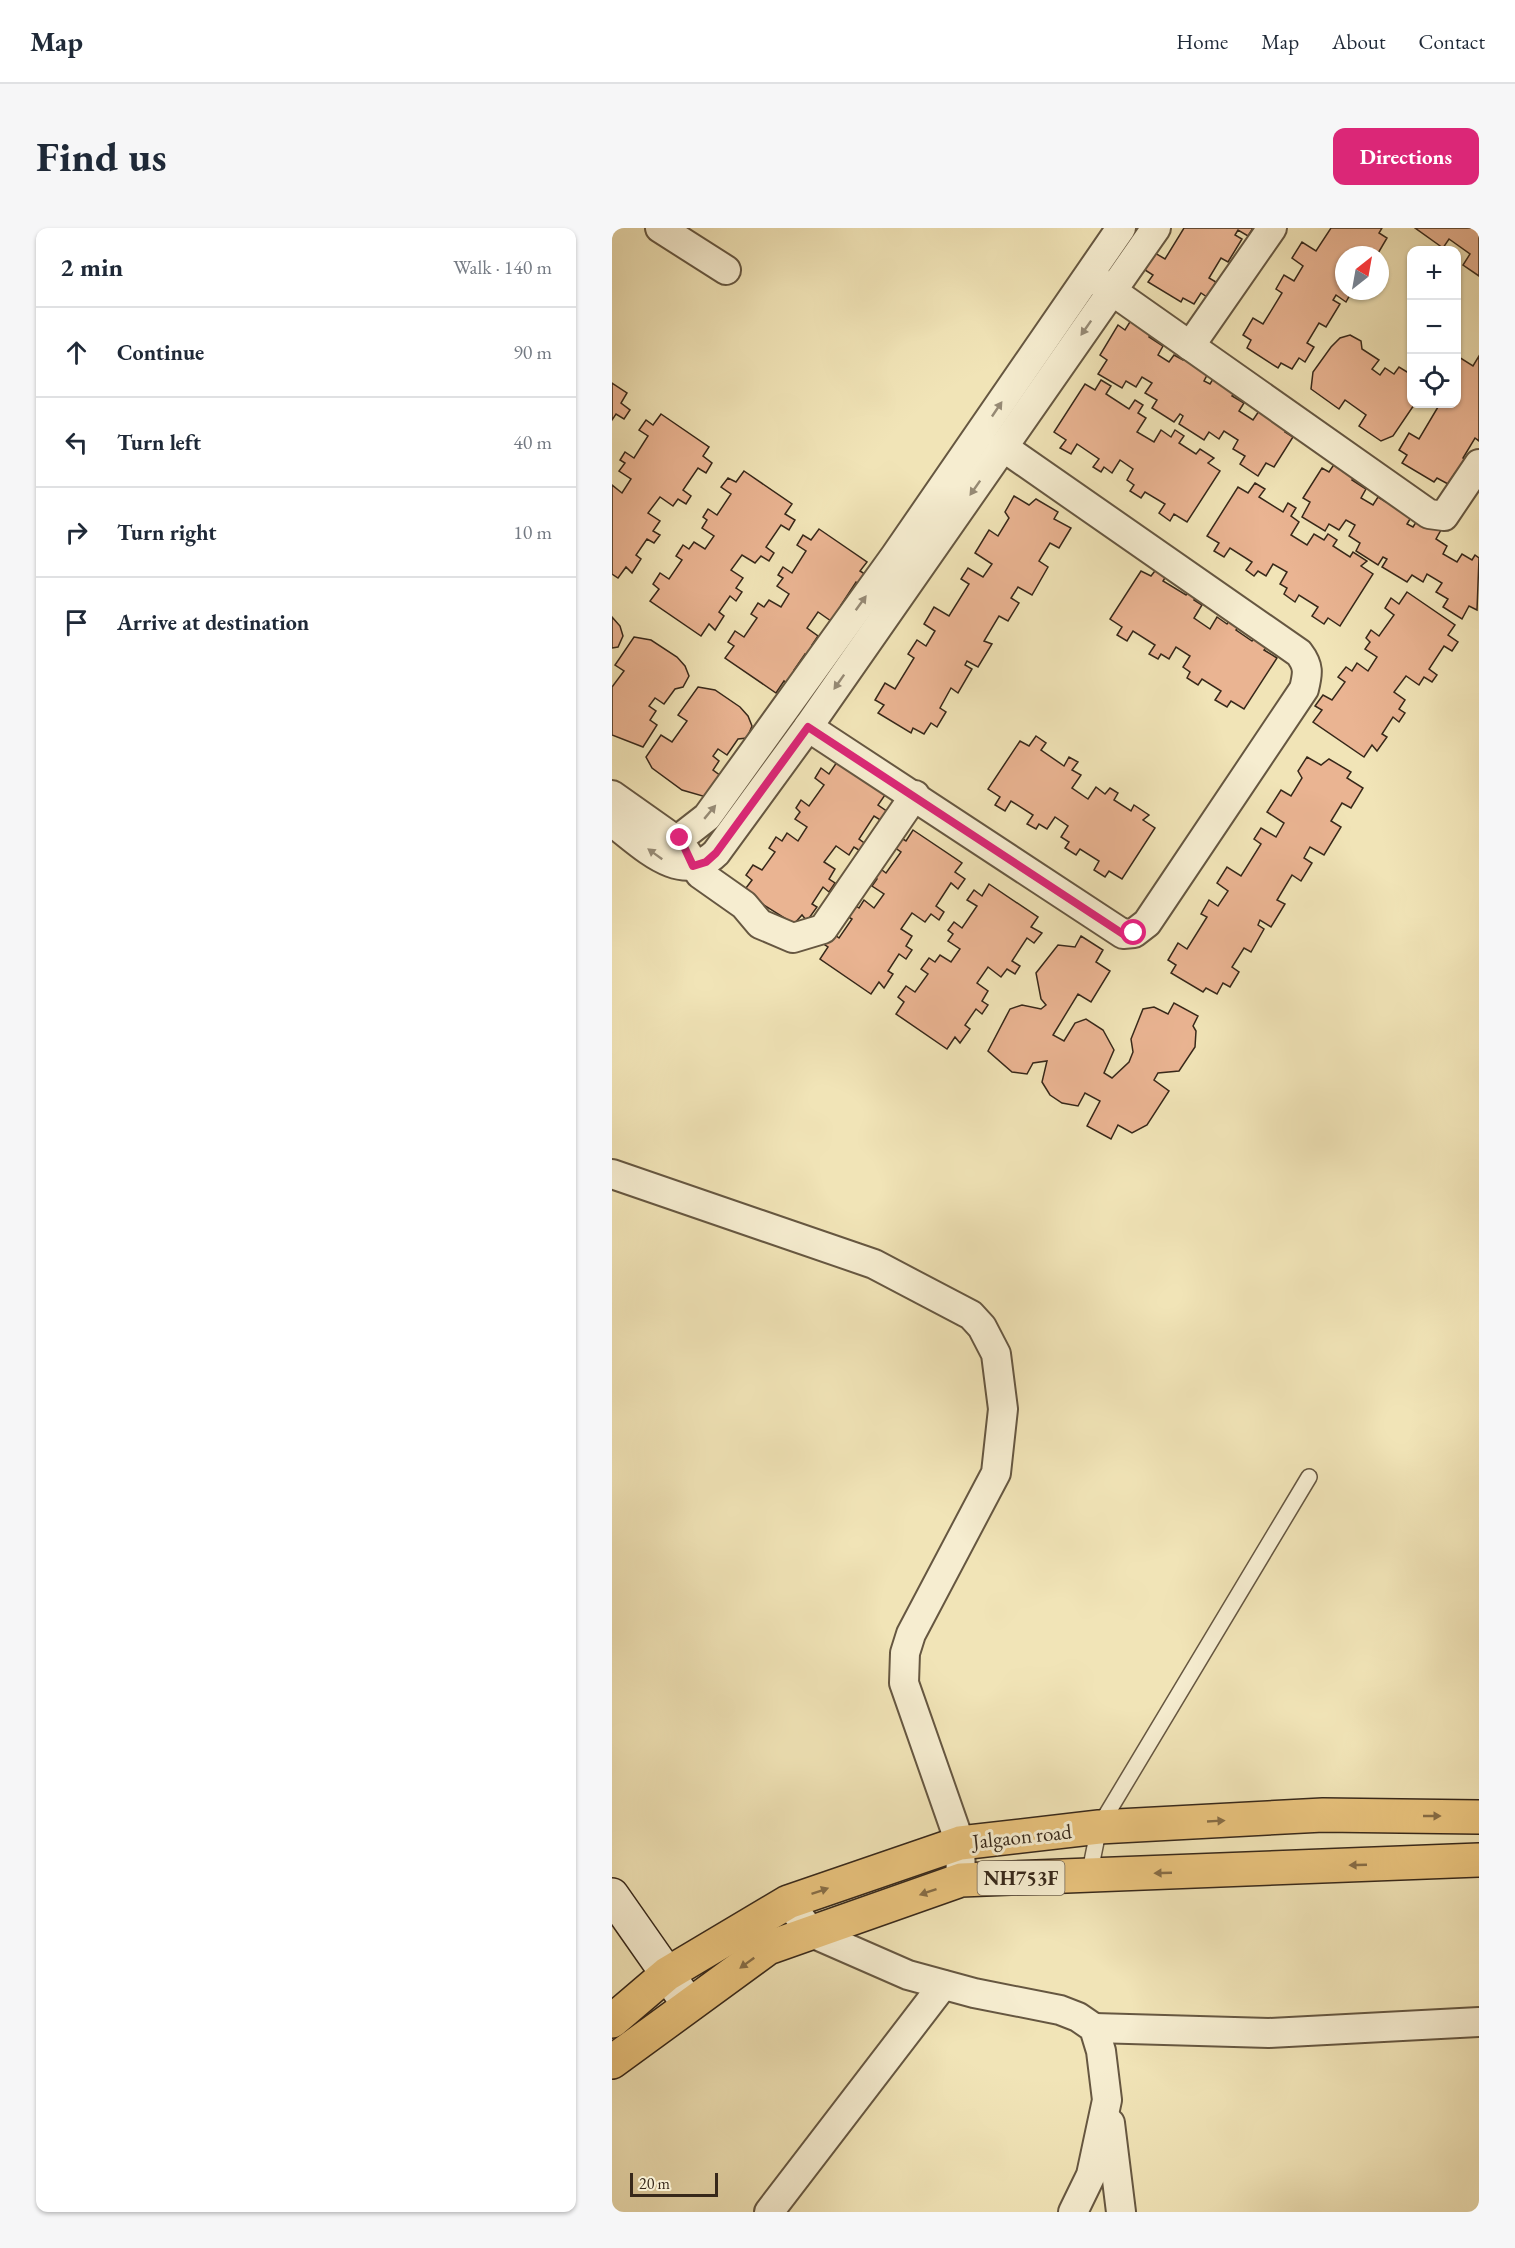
<!DOCTYPE html>
<meta charset="utf-8">
<style>
:root{--surface:#fff;--page:#f6f6f7;--text:#1f2937;--muted:#747a83;--line:#e0e1e3;--accent:#db2777}
body{margin:0;font-family:"EB Garamond",serif;background:var(--page);color:var(--text)}
.controls{position:absolute;right:18px;top:18px;display:grid;overflow:hidden;border-radius:12px;box-shadow:0 2px 4px #0004}
.controls button{width:54px;height:54px;display:grid;place-items:center;padding:0;border:0;border-bottom:2px solid var(--line);background:var(--surface);color:var(--text);font:30px sans-serif}
.compass{position:absolute;left:723px;top:18px;width:54px;height:54px;border-radius:50%;background:var(--surface);box-shadow:0 2px 4px #0004;rotate:31deg}
.scale{position:absolute;left:18px;bottom:15px;width:88px;box-sizing:border-box;padding-left:6px;border:3px solid #37281a;border-top:0;font-size:16px;line-height:21px;white-space:nowrap;color:#37281a;-webkit-text-stroke:4px #f6edd0;paint-order:stroke}
.stop{position:absolute;width:18px;height:18px;margin:-14px;border:4px solid #db2777;border-radius:50%;background:#fff}
.stop.end{background:#db2777;border-color:#fff;box-shadow:0 2px 6px #0008}
.list{margin:0;padding:0;list-style:none}
h2{display:flex;justify-content:space-between;align-items:center;height:78px;margin:0;padding:0 24px;font-size:26px}
h2 small{font-size:20px;font-weight:400;color:var(--muted)}
.list li{display:grid;grid-template-columns:39px 1fr auto;gap:18px;align-items:center;box-sizing:border-box;height:90px;padding:0 24px;border-top:2px solid var(--line)}
.list b{display:block;font-size:22px;white-space:nowrap}
.list em{font-size:20px;font-style:normal;color:var(--muted)}
.icon{flex:none;width:33px;height:33px;fill:none;stroke:currentColor;stroke-width:2;stroke-linecap:round;stroke-linejoin:round}
.map{position:relative;flex:none;width:867px;height:1984px;overflow:hidden;border-radius:12px}
header{display:flex;align-items:center;gap:36px;box-sizing:border-box;height:84px;padding:0 30px;background:var(--surface);border-bottom:2px solid var(--line)}
header strong{font-size:28px}
nav{display:flex;gap:33px;margin-inline-start:auto;font-size:21px}
.intro{display:flex;align-items:center;justify-content:space-between;box-sizing:border-box;height:144px;padding:0 36px}
h1{margin:0;font-size:42px}
.button{padding:15px 27px;border-radius:12px;background:var(--accent);color:#fff;font-size:21px;font-weight:700}
main{display:flex;gap:36px;padding:0 36px}
aside{flex:1;background:var(--surface);border-radius:12px;box-shadow:0 2px 4px #0004}
.map>svg:first-child{display:block}
</style>
<header>
<strong>Map</strong>
<nav><a>Home</a><a>Map</a><a>About</a><a>Contact</a></nav>
</header>
<div class="intro"><h1>Find us</h1><a class="button">Directions</a></div>
<main>
<aside>
<h2>2 min<small>Walk · 140 m</small></h2>
<ul class="list">
<li><svg class="icon" aria-label="ahead" viewBox="0 0 24 24"><path d="M12 20V5M6 11l6-6 6 6"/></svg><div><b>Continue</b></div><em>90 m</em></li>
<li><svg class="icon" aria-label="left" viewBox="0 0 24 24"><path d="M17 20v-9H6M10 6l-5 5 5 5"/></svg><div><b>Turn left</b></div><em>40 m</em></li>
<li><svg class="icon" aria-label="right" viewBox="0 0 24 24"><path d="M7 20v-9h11M14 6l5 5-5 5"/></svg><div><b>Turn right</b></div><em>10 m</em></li>
<li><svg class="icon" aria-label="arrive" viewBox="0 0 24 24"><path d="M6 21V4h12l-3 4 3 4H6"/></svg><div><b>Arrive at destination</b></div></li>
</ul>
</aside>
<div class="map">
<svg width="867" height="1984" viewBox="0 0 867 1984">
<rect width="100%" height="100%" fill="#f1e4b7"/>
<filter id="stains"><feTurbulence type="fractalNoise" baseFrequency=".00333" numOctaves="4"/><feColorMatrix values="0 0 0 0 .2 0 0 0 0 .09 0 0 0 0 .02 0 0 0 .5 -.17"/></filter>
<radialGradient id="worn" r=".72"><stop offset=".6" stop-color="#630" stop-opacity="0"/><stop offset="1" stop-color="#630" stop-opacity=".3"/></radialGradient>
<g fill="#eab492" stroke="#37281a" stroke-width="1.5">
<path d="M572,0H641L636,8L626,2L623,7L630,11L616,34L609,30L597,50L604,54L595,69L589,65L582,76L571,70L569,74L536,54L541,47L533,42L543,25L553,31Z"/>
<path d="M719,0H770L767,5L775,10L765,27L755,23L752,27H732V63H740L734,74L724,67L721,72L728,76L714,99L707,95L695,115L702,119L693,134L687,130L680,141L669,135L666,140L635,120L639,112L631,107L641,90L651,96L670,65L664,61L672,47L682,53L691,38L680,30L690,14L704,23Z"/>
<path d="M803,0H867V48L851,37L858,26L837,11L831,20Z"/>
<path d="M521,89L541,102L537,109L551,118L546,127L557,134L562,127L571,132L576,123L600,138L592,153L598,156L604,146L626,159L620,168L632,175L627,183L641,192L647,183L678,196L673,204L681,209L662,239L654,235L646,248L628,236L633,228L621,221L626,212L612,203L607,211L597,204L592,212L567,196L571,188L568,186L562,194L540,180L545,172L533,165L540,155L530,149L524,159L514,153L510,160L486,146L495,132L488,127L506,97L513,102Z"/>
<path d="M738,107L749,113L750,121L767,132L760,141L768,147L773,140L782,146L787,139L800,147V176L802,177L781,208L769,213L747,198L754,187L733,172L727,181L699,161L701,144L719,119L728,110Z"/>
<path d="M867,128V213L863,210L851,230L858,234L849,249L843,245L836,256L825,250L822,254L790,235L795,227L787,222L797,205L807,211L826,179L820,176H844L847,129L861,138Z"/>
<path d="M489,152L499,158L494,166L517,181L523,172L531,177L526,185L534,190L525,204L542,214L549,202L559,209L563,202L572,208L567,215L584,226L588,221L602,230L596,235L608,243L575,294L562,286L558,293L547,285L553,276L533,264L529,270L518,263L522,257L515,252L521,241L508,232L500,245L492,239L489,244L481,239L487,231L465,216L459,226L448,220L454,212L442,204L473,156L483,162Z"/>
<path d="M0,155L15,165L9,175L18,182L12,191L4,186L0,192Z"/>
<path d="M49,186L97,219L91,228L100,235L94,245L86,240L71,262L79,268L74,276L66,271L61,278L48,269L36,285L48,293L41,303L48,307L42,315L35,311L24,327L29,331L20,345L14,339L6,350L0,346V257L10,265L19,251L7,243L13,235L8,232L13,224L22,230L36,208L27,202L34,192L41,197Z"/>
<path d="M725,232L745,245L740,252L754,261L749,270L761,277L766,269L774,274L780,266L804,281L795,296L801,299L808,288L829,302L824,311L835,318L831,326L845,334L850,326L860,332L863,327L867,330L865,382L857,378L850,391L831,379L836,371L824,364L830,355L815,346L811,354L800,347L795,354L770,339L775,331L771,329L766,337L744,323L748,315L737,308L743,297L734,292L727,302L717,296L713,303L690,289L698,274L691,270L710,240L717,244Z"/>
<path d="M132,243L180,276L173,286L183,292L177,302L169,297L154,319L162,325L157,333L149,328L143,335L130,327L119,342L131,350L124,360L130,364L124,373L118,368L107,384L112,388L103,402L97,396L89,408L38,373L47,361L41,356L48,345L57,351L70,332L64,328L71,317L77,321L82,314L93,321L102,308L90,300L95,292L91,289L96,281L105,287L119,266L109,259L116,250L124,254Z"/>
<path d="M643,255L653,261L647,269L671,284L676,275L684,280L679,288L687,294L679,307L695,317L702,306L712,312L716,306L725,312L721,318L738,329L741,324L755,333L749,338L761,346L728,398L716,390L712,396L700,388L706,379L687,367L683,374L672,366L675,360L668,356L675,344L661,336L654,348L646,343L642,348L634,342L640,334L618,320L612,329L602,323L607,315L595,308L626,259L636,265Z"/>
<path d="M402,268L417,277L424,271L446,284L442,291L459,300L447,320L438,315L427,333L436,339L420,367L406,359L399,370L407,375L396,393L387,388L372,413L380,416L366,439L355,433L353,437L360,441L346,465L339,460L328,480L334,484L325,499L319,495L312,506L301,500L299,505L266,485L272,477L263,472L273,455L283,461L302,430L296,426L305,412L314,418L323,403L312,396L322,379L337,388L357,356L349,351L356,340L371,349L380,336L363,325L377,302L386,308L397,290L393,284Z"/>
<path d="M207,301L255,334L248,343L259,350L252,360L244,354L229,377L237,383L232,391L224,385L219,393L206,384L195,400L206,408L200,417L205,422L200,430L193,426L182,442L187,446L178,459L172,453L164,465L113,430L122,418L116,414L123,403L132,409L145,390L139,386L146,375L152,379L157,372L169,379L177,366L165,358L171,350L166,347L171,339L180,345L194,323L185,317L191,307L199,312Z"/>
<path d="M546,339L556,345L551,353L574,367L579,359L587,364L582,372L590,377L582,390L598,401L605,389L615,396L619,389L628,395L624,402L640,413L644,407L658,416L652,422L665,430L632,481L619,473L615,479L603,472L609,463L590,451L586,457L575,450L578,444L571,439L578,428L564,419L557,431L549,426L546,431L537,426L543,417L521,403L515,413L505,407L510,399L498,391L529,343L539,348Z"/>
<path d="M795,364L843,397L836,407L846,414L840,423L832,418L817,441L825,447L820,454L812,449L807,457L794,448L782,464L793,472L787,481L793,485L787,494L781,489L770,506L775,509L765,523L760,517L752,529L701,494L710,482L703,478L711,467L720,472L733,454L726,449L734,439L740,443L745,435L756,443L765,429L753,421L758,414L754,410L759,402L767,408L782,387L773,380L779,370L787,376Z"/>
<path d="M0,389L8,398L11,408L6,419L0,420Z"/>
<path d="M22,409L39,412L65,429L73,438L77,448L71,459L63,461L52,476L43,470L37,478L44,483L38,492L45,497L31,519L0,507V459L12,443L3,437Z"/>
<path d="M86,459L103,462L128,479L136,488L140,498L135,510L126,511L115,527L106,521L101,528L107,533L101,542L109,548L94,569L70,562L40,540L34,529L49,507L60,514L75,493L66,487Z"/>
<path d="M424,508L434,515L429,522L452,538L457,529L466,534L460,542L469,547L460,560L476,571L484,559L493,566L498,560L506,565L502,572L519,583L522,577L537,587L531,592L543,600L510,651L497,643L493,649L482,642L487,633L468,621L464,627L453,620L457,614L449,609L456,598L443,589L435,601L427,596L424,601L415,596L421,587L399,573L393,583L383,577L388,569L376,561L408,513L417,518Z"/>
<path d="M695,529L709,537L717,531L739,544L735,550L751,560L739,580L730,575L719,593L729,599L712,627L698,619L692,630L700,635L689,653L680,647L665,672L673,676L659,699L648,692L646,697L652,701L639,724L632,720L620,739L627,744L618,759L611,755L605,766L594,760L591,764L559,745L564,737L556,732L566,715L575,721L595,689L589,686L597,672L606,678L616,663L605,655L615,639L629,648L649,616L642,611L649,600L664,609L672,595L655,584L669,562L679,568L690,550L686,543Z"/>
<path d="M225,534L273,567L266,577L276,584L270,593L262,588L247,611L255,617L250,624L242,619L237,627L224,618L212,634L223,641L217,651L223,655L217,664L211,659L200,676L205,679L195,693L190,687L182,696L131,664L140,652L134,647L141,637L150,642L163,624L157,620L164,609L170,613L175,605L186,613L195,599L183,591L188,584L184,580L189,572L197,578L212,557L203,550L209,540L217,546Z"/>
<path d="M301,602L350,635L343,644L353,651L346,661L339,655L324,678L332,684L327,692L319,686L313,694L300,685L289,701L300,708L294,718L300,722L294,731L287,726L276,743L281,746L272,760L267,754L259,766L208,731L216,719L210,715L218,703L227,710L240,691L233,687L241,676L247,680L252,672L262,680L272,666L260,658L265,651L260,648L266,639L274,645L289,624L279,617L286,608L294,613Z"/>
<path d="M377,656L426,689L419,699L430,705L422,715L415,710L400,733L408,738L403,746L395,741L389,749L376,739L365,755L376,763L370,773L376,777L370,786L364,781L353,797L358,801L348,815L343,809L335,821L284,786L292,774L286,769L294,758L303,764L316,746L309,741L317,730L323,734L328,727L339,734L348,721L336,713L341,706L336,702L342,694L350,700L365,678L355,672L362,662L370,668Z"/>
<path d="M469,708L491,722L484,734L498,743L479,774L466,766L441,807L452,813L463,795L474,791L491,802L502,822L492,845L500,850L517,834L521,824L519,811L531,781L542,779L556,786L562,775L586,788L581,798L584,803L583,819L567,843L546,845L542,852L557,863L535,897L520,905L506,897L499,911L475,898L488,873L473,865L466,878L450,875L438,867L430,854L435,833L421,835L415,846L400,844L376,823L398,781L410,777L429,781L434,777L429,771L424,745L446,717L463,719Z"/>
</g>
<g fill="none" stroke-linecap="round" stroke-linejoin="round">
<g stroke="#665741" stroke-width="18">
<path id="lane" d="M477,1648L487,1599L697,1249"/>
</g>
<g stroke="#665741" stroke-width="32">
<g id="street">
<path d="M48,0L114,42"/>
<path d="M486,53L817,286L832,288L867,236"/>
<path d="M578,118L660,0"/>
<path d="M196,499L511,706L522,705L535,695L692,461C696,445 697,438 687,425L391,219"/>
<path d="M0,567L58,608L68,610L95,589L283,328L509,0"/>
<path d="M0,594C30,616 69,659 104,625L196,499L544,0"/>
<path d="M75,625L88,646L132,677L148,696L181,710L211,701L303,567"/>
<path d="M0,946L262,1036L359,1087L370,1099L384,1126L391,1181L384,1245L299,1406L293,1425L292,1455L348,1615L349,1652"/>
<path d="M176,1674L200,1705L296,1747L362,1765L448,1782L466,1789L482,1800L489,1823L495,1872L479,1947L461,1984"/>
<path d="M482,1800L657,1805L867,1794"/>
<path d="M498,1895L509,1984"/>
<path d="M157,1984L331,1757"/>
</g>
</g>
<g stroke="#37281a" stroke-width="36">
<path id="secondary" d="M0,1667L77,1777"/>
</g>
<g stroke="#37281a" stroke-width="36">
<g id="highway">
<path d="M0,1793L55,1746L176,1674L348,1615L487,1599L711,1587L867,1589"/>
<path d="M0,1834L156,1720L349,1652L867,1632"/>
</g>
</g>
<use href="#lane" stroke="#f6edd0" stroke-width="15"/>
<use href="#street" stroke="#f6edd0" stroke-width="28"/>
<use href="#secondary" stroke="#f6edd0" stroke-width="33"/>
<use href="#highway" stroke="#e8c27c" stroke-width="33"/>
</g>
<defs><path id="oneway-solid" d="M-6-.8H1V-3.2L6.5 0L1 3.2V.8H-6Z" transform="scale(1.5)"/></defs>
<g fill="#968a75">
<use href="#oneway-solid" transform="translate(474 100) rotate(125)"/>
<use href="#oneway-solid" transform="translate(385 181) rotate(-56)"/>
<use href="#oneway-solid" transform="translate(363 260) rotate(125)"/>
<use href="#oneway-solid" transform="translate(249 375) rotate(-54)"/>
<use href="#oneway-solid" transform="translate(227 454) rotate(125)"/>
<use href="#oneway-solid" transform="translate(98 584) rotate(-50)"/>
<use href="#oneway-solid" transform="translate(43 626) rotate(-144)"/>
</g>
<g fill="#876d46">
<use href="#oneway-solid" transform="translate(820 1588)"/>
<use href="#oneway-solid" transform="translate(604 1593) rotate(-3)"/>
<use href="#oneway-solid" transform="translate(746 1637) rotate(178)"/>
<use href="#oneway-solid" transform="translate(551 1645) rotate(178)"/>
<use href="#oneway-solid" transform="translate(208 1663) rotate(-19)"/>
<use href="#oneway-solid" transform="translate(316 1664) rotate(161)"/>
<use href="#oneway-solid" transform="translate(135 1735) rotate(144)"/>
</g>
<g fill="none" stroke-linecap="round" stroke-linejoin="round">
<path stroke="#db2777" stroke-width="8" d="M68,610L81,638L94,634L104,625L196,499L511,706L522,705"/>
</g>
<g text-anchor="middle" dominant-baseline="central" stroke-width="6" stroke-linejoin="round" paint-order="stroke">
<rect fill="#f6edd0" stroke="#706351" stroke-width="1.5" x="365.5" y="1633" width="87" height="34" rx="4.5"/>
<g font-size="20" font-weight="bold" fill="#37281a">
<text x="409" y="1650">NH753F</text>
</g>
<g font-size="21" fill="#37281a" stroke="#f6edd0">
<text transform="translate(410 1608) rotate(-6)">Jalgaon road</text>
</g>
</g>
<rect width="100%" height="100%" filter="url(#stains)"/>
<rect width="100%" height="100%" fill="url(#worn)"/>
</svg>
<div class="controls">
<button>+</button>
<button>−</button>
<button><svg class="icon" aria-label="locate" viewBox="0 0 24 24"><circle cx="12" cy="12" r="6"/><path d="M12 2v4M12 18v4M2 12h4M18 12h4"/></svg></button>
</div>
<svg class="compass" viewBox="-18 -18 36 36"><path d="M0-13l5 13h-10z" fill="#e53935"/><path d="M0 13l5-13h-10z" fill="#747a83"/></svg>
<div class="scale">20 m</div>
<div class="stop" style="left:522px;top:705px"></div>
<div class="stop end" style="left:68px;top:610px"></div>
</div>
</main>
